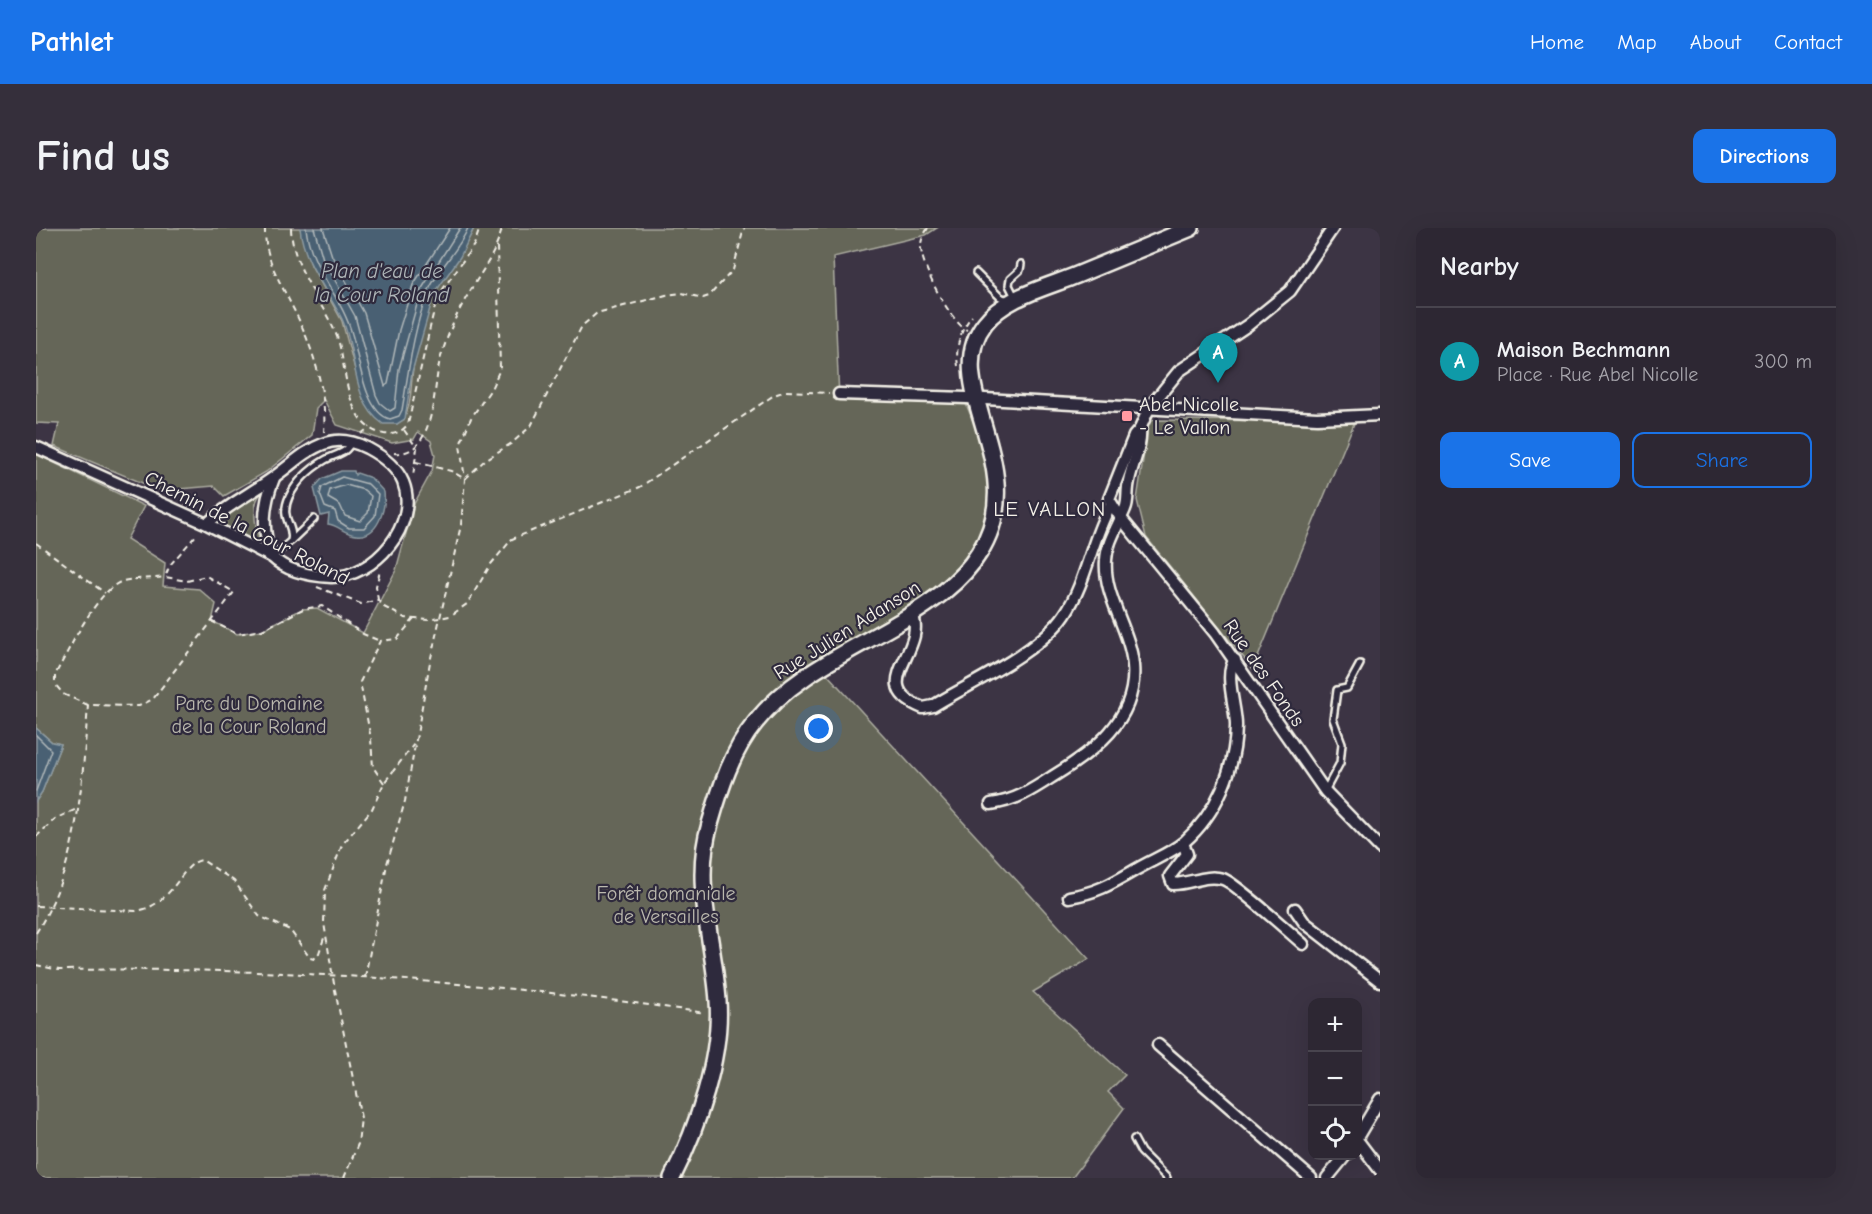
<!DOCTYPE html>
<meta charset="utf-8">
<style>
:root{--surface:#2d2733;--page:#352f3b;--text:#f1f3f6;--muted:#a7a5ac;--line:#48444e;--accent:#1a73e8}
body{margin:0;font-family:"Comic Neue",sans-serif;background:var(--page);color:var(--text)}
.controls{position:absolute;right:18px;bottom:18px;display:grid;overflow:hidden;border-radius:12px;box-shadow:0 6px 24px #0002}
.controls button{width:54px;height:54px;display:grid;place-items:center;padding:0;border:0;border-bottom:2px solid var(--line);background:var(--surface);color:var(--text);font:30px sans-serif}
.you{position:absolute;left:783px;top:501px;width:21px;height:21px;margin:-15px;border:4px solid #fff;border-radius:50%;background:#1a73e8;box-shadow:0 0 0 9px #1a73e833}
.badge{display:grid;place-items:center;width:39px;height:39px;border-radius:50%;background:var(--accent);color:#fff;font-size:20px;font-weight:700}
.pin{position:absolute;translate:-50% -50px;filter:drop-shadow(0 2px 3px #0008)}
.pin::after{content:'';position:absolute;top:32px;width:21px;height:18px;background:inherit;clip-path:polygon(0 0,100% 0,50% 100%)}
.list{margin:0;padding:0;list-style:none}
h2{display:flex;justify-content:space-between;align-items:center;height:78px;margin:0;padding:0 24px;font-size:26px}
h2 small{font-size:20px;font-weight:400;color:var(--muted)}
.list li{display:grid;grid-template-columns:39px 1fr auto;gap:18px;align-items:center;box-sizing:border-box;height:108px;padding:0 24px;border-top:2px solid var(--line)}
.list b{display:block;font-size:22px;white-space:nowrap}
.list p{margin:0;font-size:20px;white-space:nowrap;color:var(--muted)}
.list em{font-size:20px;font-style:normal;color:var(--muted)}
.actions{display:flex;gap:12px;padding:18px 24px}
.actions a{flex:1;padding:14px 0;border:2px solid var(--accent);border-radius:12px;text-align:center;font-size:21px;color:var(--accent)}
.actions .main{background:var(--accent);color:#fff}
.icon{flex:none;width:33px;height:33px;fill:none;stroke:currentColor;stroke-width:2;stroke-linecap:round;stroke-linejoin:round}
.map{position:relative;flex:none;width:1344px;height:950px;overflow:hidden;border-radius:12px}
header{display:flex;align-items:center;gap:36px;box-sizing:border-box;height:84px;padding:0 30px;background:var(--accent);color:#fff}
header strong{font-size:28px}
nav{display:flex;gap:33px;margin-inline-start:auto;font-size:21px}
.intro{display:flex;align-items:center;justify-content:space-between;box-sizing:border-box;height:144px;padding:0 36px}
h1{margin:0;font-size:42px}
.button{padding:15px 27px;border-radius:12px;background:var(--accent);color:#fff;font-size:21px;font-weight:700}
main{display:flex;gap:36px;padding:0 36px}
aside{flex:1;background:var(--surface);border-radius:12px;box-shadow:0 6px 24px #0002}
.map>svg:first-child{display:block}
</style>
<header>
<strong>Pathlet</strong>
<nav><a>Home</a><a>Map</a><a>About</a><a>Contact</a></nav>
</header>
<div class="intro"><h1>Find us</h1><a class="button">Directions</a></div>
<main>
<div class="map">
<svg width="1344" height="950" viewBox="0 0 1344 950">
<rect width="100%" height="100%" fill="#3c3444"/>
<filter id="ink" filterUnits="userSpaceOnUse"><feTurbulence type="fractalNoise" baseFrequency=".0167" numOctaves="2"/><feDisplacementMap in="SourceGraphic" scale="12" xChannelSelector="R" yChannelSelector="G"/><feConvolveMatrix kernelMatrix="1 2 1 2 8 2 1 2 1" color-interpolation-filters="sRGB"/></filter>
<g filter="url(#ink)">
<g fill="#656658" stroke="#acaca0" stroke-width="1.5">
<path d="M0,0H264L275,37L306,93L327,171L361,196C379,184 373,155 378,135C384,110 389,78 403,55C415,36 429,22 438,0H901L890,7L797,29L803,170L927,169L943,207L957,265L939,325L894,366L781,431L791,446L1053,731L997,764L1089,847L1072,864L1088,880L1036,950H0V573L6,564L25,516L16,514L0,500V226L108,278L91,311L129,335L127,358L163,361L180,376L176,393L201,406L226,402L266,381L281,380L327,405L360,342L378,276L396,243L399,227L395,213L382,204L378,211L356,215L301,197L288,172L280,180L276,207L230,244L188,268L178,258L143,261L135,267L18,218L23,196L0,195Z"/>
<path d="M1113,192L1319,193L1217,441L1110,309L1101,272Z"/>
<path d="M223,263L226,264C215,275 219,297 223,311L227,312L223,316L181,293Z"/>
</g>
<g fill="#496173" stroke="#8d9ba2" stroke-width="1.5">
<path d="M264,0H438L424,29L398,66L376,144L369,191L361,196H347C314,173 322,125 306,91C291,61 267,34 264,0Z"/>
<path d="M305,243H318L319,247L321,245L335,250L348,264C350,281 342,310 320,307C309,306 302,297 292,296L293,286L285,288L278,260L286,251Z"/>
<path d="M0,500L16,514L25,516L6,564L0,573Z"/>
</g>
<g fill="none" stroke-linecap="round" stroke-linejoin="round">
<g stroke="#b0b7b9" stroke-width="1.5">
<path d="M270,0C274,39 306,69 316,106C323,128 328,185 354,191L363,188L366,182C373,142 377,102 392,64C402,40 422,24 432,0"/>
<path d="M278,0L287,31L319,88L340,167L344,175L354,183L359,180L363,141L385,62L424,0"/>
<path d="M287,0L296,28L328,85L349,158L352,156L363,102L377,57L414,0"/>
<path d="M306,249L332,256L342,266L339,288L328,300H313L302,293L299,283L289,279L284,266L286,259Z"/>
<path d="M310,257L328,262L335,268L332,285L324,293L309,288L304,277L292,270L294,262Z"/>
<path d="M0,507L15,522L0,563"/>
</g>
<g stroke="#f4f1e8" stroke-width="10">
<g id="service">
<path d="M940,45L964,69L972,72"/>
<path d="M979,69L973,57L974,51L984,42L985,36"/>
<path d="M255,313L278,291"/>
<path d="M236,329L255,313C259,296 243,292 253,269C261,252 274,241 289,232C299,226 311,226 315,214"/>
<path d="M1289,563L1304,535L1306,515L1297,491L1301,462L1311,460L1324,436"/>
<path d="M1098,911L1105,924L1131,950"/>
</g>
</g>
<g stroke="#f4f1e8" stroke-width="15">
<g id="minor">
<path d="M1297,0L1254,63L1212,97L1143,143L1113,180L1104,201L1098,208L1073,271L1084,289L1179,405L1289,563L1344,620"/>
<path d="M803,166L931,170L1281,190L1344,187"/>
<path d="M0,219L171,296L236,329C251,344 275,348 295,349C338,350 384,296 367,254C360,238 346,228 331,220C317,213 302,210 287,216C268,223 254,238 238,249C215,266 192,276 171,296"/>
<path d="M236,329C225,302 227,277 238,250"/>
<path d="M876,386C893,423 828,457 887,480L897,478C936,454 1003,425 1029,386C1051,353 1055,311 1075,276"/>
<path d="M955,576C979,573 996,562 1016,549C1057,524 1102,492 1097,437C1094,401 1067,368 1070,332C1071,314 1082,298 1089,281C1092,275 1091,266 1092,259C1094,239 1106,221 1104,201"/>
<path d="M1147,615L1151,626L1134,648L1137,656C1155,656 1169,646 1187,651C1198,654 1254,705 1267,716"/>
<path d="M1033,669C1061,665 1077,655 1101,641C1116,632 1135,625 1148,614C1181,585 1199,541 1200,499C1201,482 1187,445 1199,432"/>
<path d="M1259,681L1268,694L1344,753"/>
<path d="M1122,817L1275,950"/>
<path d="M1322,908L1344,871"/>
<path d="M1322,913L1344,942"/>
<path d="M1291,950L1309,928"/>
</g>
</g>
<g stroke="#f4f1e8" stroke-width="20">
<path id="secondary" d="M636,950C661,901 686,828 682,773C678,712 656,655 674,596C684,561 696,523 719,495C755,448 815,423 865,393C894,375 925,355 943,325C998,239 901,157 949,95C969,69 1012,59 1041,47C1079,31 1117,16 1155,0"/>
</g>
<g stroke="#f4f1e8" stroke-width="2" stroke-dasharray="6 4.5" stroke-linecap="butt">
<path d="M229,0C228,29 244,54 256,78C276,116 291,162 288,204"/>
<path d="M255,0C256,40 285,71 300,106C312,135 306,198 348,206C358,207 366,204 372,196L398,82L407,61L438,17L444,0"/>
<path d="M892,0C889,5 885,11 885,17C883,35 915,95 931,102"/>
<path d="M922,138C919,120 924,102 936,88"/>
<path d="M368,202L381,220L377,248"/>
<path d="M325,206L334,199"/>
<path d="M358,225C400,229 397,158 404,132C411,108 420,86 433,65C445,44 461,24 466,0"/>
<path d="M380,234L415,243L429,251L449,232L476,215L495,198L546,98L561,85L630,67L646,65L667,70L673,68L697,42L708,0"/>
<path d="M0,315L69,365"/>
<path d="M281,359L325,376L342,372L348,379L369,390L392,392L414,388L431,376L455,336L476,311L604,259L738,167L750,163L793,165"/>
<path d="M342,372L340,358L344,343"/>
<path d="M175,393L201,406L226,402L267,381L286,378L327,406L344,413"/>
<path d="M52,477L27,466L19,456V447C32,424 61,361 87,353C100,350 115,351 129,349"/>
<path d="M348,555L337,539L335,511L324,454L344,413L361,411L378,391"/>
<path d="M0,609L19,591L43,580"/>
<path d="M0,678L100,683C139,677 144,635 166,632L198,653L223,688L254,702L274,730L278,731L283,725L289,707"/>
<path d="M0,705C43,636 46,556 52,477L103,478L117,471L198,364L170,348L151,353L129,349L134,337L162,305"/>
<path d="M0,737L23,742C240,739 456,753 669,785"/>
<path d="M329,749L351,636L369,573L394,434L425,297L429,251L424,217L435,190L455,161L464,141L461,18"/>
<path d="M308,950L322,916L325,890L299,762L288,695L289,662L306,617L336,581L348,555L378,516"/>
</g>
<use href="#service" stroke="#2f2a3d" stroke-width="5"/>
<use href="#minor" stroke="#2f2a3d" stroke-width="10"/>
<use href="#secondary" stroke="#2f2a3d" stroke-width="15"/>
</g>
</g>
<rect fill="#ff9aa2" stroke="#2f2a3d" stroke-width="2" x="1085" y="182" width="12" height="12" rx="3"/>
<g text-anchor="middle" dominant-baseline="central" stroke-width="4.5" stroke-linejoin="round" paint-order="stroke">
<g font-size="20" fill="#f4f1e8" stroke="#2f2a3d" text-anchor="start">
<text x="1103" y="176">Abel Nicolle<tspan x="1103" dy="23">- Le Vallon</tspan></text>
</g>
<g font-size="20" fill="#f4f1e8" stroke="#2f2a3d">
<text transform="translate(211 300) rotate(27)">Chemin de la Cour Roland</text>
<text transform="translate(811 402) rotate(-32)">Rue Julien Adanson</text>
<text transform="translate(1228 445) rotate(55)">Rue des Fonds</text>
</g>
<g font-size="20" fill="#bbb9ae" stroke="#2f2a3d">
<text x="213" y="475">Parc du Domaine<tspan x="213" dy="23">de la Cour Roland</tspan></text>
<text x="630" y="665">Forêt domaniale<tspan x="630" dy="23">de Versailles</tspan></text>
</g>
<g font-size="21" font-style="italic" fill="#b0b7b9" stroke="#2f2a3d">
<text x="346" y="43">Plan d'eau de<tspan x="346" dy="24">la Cour Roland</tspan></text>
</g>
<g font-size="21" letter-spacing="1.5" fill="#f4f1e8" stroke="#2f2a3d">
<text x="1014" y="281">LE VALLON</text>
</g>
</g>
</svg>
<div class="controls">
<button>+</button>
<button>−</button>
<button><svg class="icon" aria-label="locate" viewBox="0 0 24 24"><circle cx="12" cy="12" r="6"/><path d="M12 2v4M12 18v4M2 12h4M18 12h4"/></svg></button>
</div>
<div class="you"></div>
<div class="pin badge" style="left:1182px;top:155px;background:#0f9aa8">A</div>
</div>
<aside>
<h2>Nearby<small></small></h2>
<ul class="list">
<li><span class="badge" style="background:#0f9aa8">A</span><div><b>Maison Bechmann</b><p>Place · Rue Abel Nicolle</p></div><em>300 m</em></li>
</ul>
<div class="actions"><a class="main">Save</a><a>Share</a></div>
</aside>
</main>
